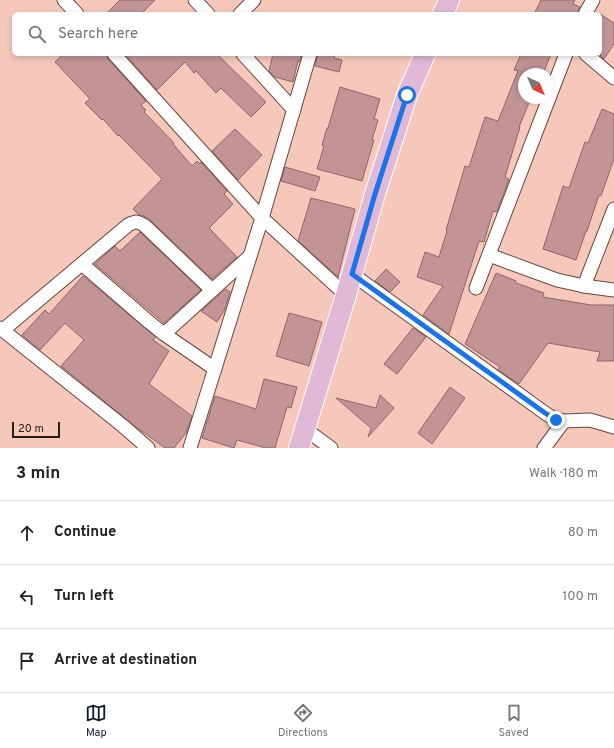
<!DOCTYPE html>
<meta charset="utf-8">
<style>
:root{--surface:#fff;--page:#f6f6f6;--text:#222;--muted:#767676;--line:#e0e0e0;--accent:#111827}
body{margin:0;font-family:Overpass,sans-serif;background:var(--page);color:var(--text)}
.compass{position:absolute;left:518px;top:68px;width:36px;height:36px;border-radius:50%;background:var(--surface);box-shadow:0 2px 6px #0003;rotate:136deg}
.scale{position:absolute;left:12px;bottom:10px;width:48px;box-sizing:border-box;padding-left:4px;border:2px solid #2a1a15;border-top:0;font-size:11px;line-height:14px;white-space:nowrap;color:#2a1a15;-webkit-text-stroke:3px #f6c8bb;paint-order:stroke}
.stop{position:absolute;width:12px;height:12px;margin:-9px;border:3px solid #1a73e8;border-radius:50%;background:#fff}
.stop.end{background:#1a73e8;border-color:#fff;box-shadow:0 1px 4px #0008}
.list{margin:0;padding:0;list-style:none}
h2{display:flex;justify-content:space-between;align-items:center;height:52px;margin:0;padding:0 16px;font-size:17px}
h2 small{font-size:13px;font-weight:400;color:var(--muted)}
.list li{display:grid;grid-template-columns:26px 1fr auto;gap:12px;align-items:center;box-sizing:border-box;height:64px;padding:0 16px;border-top:1px solid var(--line)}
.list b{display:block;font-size:15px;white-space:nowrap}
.list em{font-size:13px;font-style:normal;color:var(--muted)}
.icon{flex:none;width:22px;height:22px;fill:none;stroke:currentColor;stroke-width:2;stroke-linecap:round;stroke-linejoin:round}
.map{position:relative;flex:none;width:614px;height:448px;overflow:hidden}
.search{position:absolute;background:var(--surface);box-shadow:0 2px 6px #0003;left:12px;right:12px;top:12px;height:44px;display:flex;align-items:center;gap:10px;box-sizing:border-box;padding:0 14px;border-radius:6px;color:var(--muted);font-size:15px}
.sheet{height:244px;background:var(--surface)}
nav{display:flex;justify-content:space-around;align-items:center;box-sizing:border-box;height:56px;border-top:1px solid var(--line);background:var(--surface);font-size:11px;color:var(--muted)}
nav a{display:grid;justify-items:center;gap:2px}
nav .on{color:var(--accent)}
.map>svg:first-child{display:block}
</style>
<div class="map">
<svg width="614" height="448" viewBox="0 0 614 448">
<rect width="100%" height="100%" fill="#f6c8bb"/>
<g fill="#c29496" stroke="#906567">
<path d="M120,0H155L141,14H106Z"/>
<path d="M541,0H575L573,4L580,7L577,14H534Z"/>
<path d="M600,14L614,23V44L604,59L600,55Z"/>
<path d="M63,54H106L108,59L146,101L141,105L146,110L144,112L174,143L173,144L192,166L197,161L200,164L201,162L227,191L224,194L233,204L209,228L237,257L212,279L150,220L144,216L138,214L133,209L162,179L119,135L118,136L103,119L102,120L85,103L90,99L55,62Z"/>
<path d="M125,54H217L266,102L251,117L221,88L216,93L196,71L194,73L185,62L157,90Z"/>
<path d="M273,54H302L299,62L298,61L293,82L275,77L269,71Z"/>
<path d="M318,54H335L334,58L342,60L339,72L315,66Z"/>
<path d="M521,54H551L543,74H524V98H531L519,127H520L505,177L509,179L497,212L493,211L484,242L479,241L449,334L423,315L443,286L417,277L425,252L439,257L447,231L446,230L465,166L469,167L485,117L498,121L518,71L514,70Z"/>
<path d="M340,87L380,99L374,119L378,120L372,140H374L362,181L317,169L324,146L322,145L327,128H328Z"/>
<path d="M602,109L614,114V159L601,196L599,195L587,231H586L576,260L543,249L563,186L569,188L585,142L588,143Z"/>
<path d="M235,129L262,155L238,180L212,151Z"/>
<path d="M285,167L320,177L315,191L281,181Z"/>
<path d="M311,198L355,209L338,277L298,241Z"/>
<path d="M140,232L201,290L164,323L95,264L115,246L120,251Z"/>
<path d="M386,269L400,282L390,292L375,281Z"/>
<path d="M496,273L516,281V283L544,293L543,297L591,305H614V361H597L600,352L548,343L519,384L498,370L500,367L465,344Z"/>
<path d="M83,276L156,337L153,340L169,351L149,384L192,416L186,433L174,448H165L132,424L61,366L84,340L65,323L40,350L22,335L45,310L49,314Z"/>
<path d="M226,289L230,292L224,311L217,322L201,311Z"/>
<path d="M289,313L322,322L309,366L276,356Z"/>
<path d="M413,328L426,337L397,374L384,364Z"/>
<path d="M264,379L297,387L291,408L287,407L275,448H266L237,440L234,448L202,438L215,396L256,409Z"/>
<path d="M450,387L465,398L432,444L418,433Z"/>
<path d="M380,395L394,408L368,437L371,428L336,398L376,408Z"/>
</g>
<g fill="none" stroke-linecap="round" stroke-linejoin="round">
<g stroke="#6a443a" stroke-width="15">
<g id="minor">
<path d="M64,0L77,14"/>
<path d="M195,0L208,14"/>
<path d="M240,14L254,0"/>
<path d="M585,14L593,0"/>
<path d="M114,54L262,218L346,295"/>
<path d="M243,54L294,110"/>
<path d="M586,54L614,78"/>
<path d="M489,255L557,280L584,286L614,290"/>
<path d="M82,264L149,322L164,334L215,369"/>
<path d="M352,274L545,413L556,420L564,421L590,420L614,427"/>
<path d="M584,286L614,209"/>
<path d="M476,288L566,54"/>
<path d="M0,328L123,426L148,448"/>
<path d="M3,330L128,225C136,221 138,221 145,226L212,290"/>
<path d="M164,334L250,256"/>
<path d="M305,429L331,448"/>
<path d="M190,448L262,218L310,54"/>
<path d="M544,448L564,421"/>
</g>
</g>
<g stroke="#fff" stroke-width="22">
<g id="primary">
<path d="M443,14L449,0"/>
<path d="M299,448L346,295L375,194L407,95L425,54"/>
</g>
</g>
<use href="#minor" stroke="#fff" stroke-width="13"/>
<use href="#primary" stroke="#dfb9d5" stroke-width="20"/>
</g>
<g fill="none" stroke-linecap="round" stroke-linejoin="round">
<path stroke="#1a73e8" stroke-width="5" d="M407,95L375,194L352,274L545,413L556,420"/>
</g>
</svg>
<svg class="compass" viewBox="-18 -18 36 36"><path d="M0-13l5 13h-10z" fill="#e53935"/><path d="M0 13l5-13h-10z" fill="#767676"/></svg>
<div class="scale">20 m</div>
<div class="stop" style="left:407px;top:95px"></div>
<div class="stop end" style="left:556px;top:420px"></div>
<div class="search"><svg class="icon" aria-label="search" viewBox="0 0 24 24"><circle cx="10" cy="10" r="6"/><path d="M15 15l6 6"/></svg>Search here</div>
</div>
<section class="sheet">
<h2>3 min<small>Walk · 180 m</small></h2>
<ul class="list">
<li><svg class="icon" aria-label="ahead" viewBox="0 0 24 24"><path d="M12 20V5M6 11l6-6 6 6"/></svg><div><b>Continue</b></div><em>80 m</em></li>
<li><svg class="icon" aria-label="left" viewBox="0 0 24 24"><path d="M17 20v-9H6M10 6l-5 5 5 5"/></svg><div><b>Turn left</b></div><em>100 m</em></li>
<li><svg class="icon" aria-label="arrive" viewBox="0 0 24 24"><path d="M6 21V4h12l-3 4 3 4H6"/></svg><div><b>Arrive at destination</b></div></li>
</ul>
</section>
<nav>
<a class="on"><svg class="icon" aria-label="map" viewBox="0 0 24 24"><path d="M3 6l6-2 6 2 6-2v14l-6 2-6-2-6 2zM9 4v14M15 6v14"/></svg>Map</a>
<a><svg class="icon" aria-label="directions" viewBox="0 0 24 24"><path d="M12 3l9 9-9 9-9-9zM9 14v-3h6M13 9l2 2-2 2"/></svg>Directions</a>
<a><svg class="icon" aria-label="saved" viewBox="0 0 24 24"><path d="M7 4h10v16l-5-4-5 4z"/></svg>Saved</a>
</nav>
